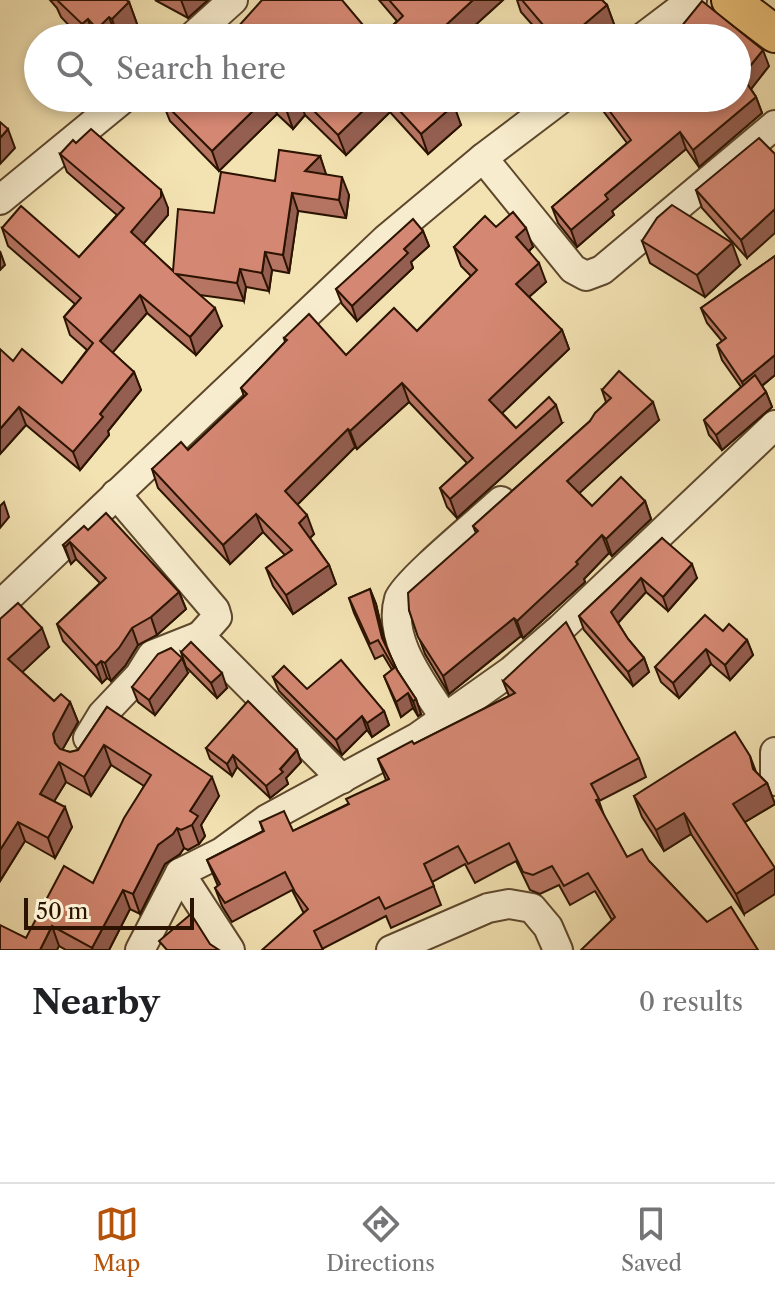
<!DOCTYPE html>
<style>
:root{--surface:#fff;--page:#f6f6f6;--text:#202124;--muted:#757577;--line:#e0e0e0;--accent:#b45309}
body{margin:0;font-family:"Libre Caslon Text",serif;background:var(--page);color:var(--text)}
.scale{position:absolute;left:24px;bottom:20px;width:170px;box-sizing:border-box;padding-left:8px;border:4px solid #2b1300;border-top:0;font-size:22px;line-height:28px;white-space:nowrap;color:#2b1300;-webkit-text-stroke:6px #f7eccd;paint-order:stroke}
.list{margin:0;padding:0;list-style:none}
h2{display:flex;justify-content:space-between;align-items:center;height:104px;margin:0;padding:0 32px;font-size:34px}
h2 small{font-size:26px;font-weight:400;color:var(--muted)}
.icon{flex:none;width:44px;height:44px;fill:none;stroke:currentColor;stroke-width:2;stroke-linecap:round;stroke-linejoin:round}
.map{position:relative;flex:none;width:775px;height:950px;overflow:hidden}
.search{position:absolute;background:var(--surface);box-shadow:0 4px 12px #0003;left:24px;right:24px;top:24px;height:88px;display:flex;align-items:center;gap:20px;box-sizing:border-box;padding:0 28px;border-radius:44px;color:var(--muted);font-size:30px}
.sheet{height:232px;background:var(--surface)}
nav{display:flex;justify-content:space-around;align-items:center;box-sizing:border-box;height:112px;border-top:2px solid var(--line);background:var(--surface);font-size:22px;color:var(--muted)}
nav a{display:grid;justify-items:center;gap:4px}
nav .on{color:var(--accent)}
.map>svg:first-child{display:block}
</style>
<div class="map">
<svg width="775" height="950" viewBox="0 0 775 950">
<rect width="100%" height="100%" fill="#f3e2b2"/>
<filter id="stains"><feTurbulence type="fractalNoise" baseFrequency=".0025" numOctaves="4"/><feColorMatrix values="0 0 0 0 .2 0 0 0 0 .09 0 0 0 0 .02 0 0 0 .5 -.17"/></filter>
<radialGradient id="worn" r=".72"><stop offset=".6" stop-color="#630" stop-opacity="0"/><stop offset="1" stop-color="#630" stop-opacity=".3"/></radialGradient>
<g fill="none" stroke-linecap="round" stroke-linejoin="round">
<g stroke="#5d472c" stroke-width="32">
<g id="minor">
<path d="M191,38L233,0"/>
<path d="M642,38L692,0"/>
<path d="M483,158L573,269L586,276L602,270L775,125"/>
<path d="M0,200L124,98"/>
<path d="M116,494L215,610L217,617L200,636L342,779"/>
<path d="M0,605L386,239L483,158L562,98"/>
<path d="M444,717C424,685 387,640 399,599C405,582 483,518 501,501"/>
<path d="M88,738L102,715L139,676L152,655L200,636"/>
<path d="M775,752V781"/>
<path d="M180,873L230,950"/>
<path d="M140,950L180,873L222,852L267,819L418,737L511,671L561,628L775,425"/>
<path d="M391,950L488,908L509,904L532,908L548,927L558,950"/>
</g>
</g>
<g stroke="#2b1300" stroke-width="40">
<path id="major" d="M730,0L775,34"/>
</g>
<use href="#minor" stroke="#f7eccd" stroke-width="28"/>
<use href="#major" stroke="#eac179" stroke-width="36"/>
</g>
<g fill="#b67462" stroke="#2b1300" stroke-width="2">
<path d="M50,0H126L129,2L137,24L123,38H81L61,17L57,8Z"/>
<path d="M155,0H208L188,18Z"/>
<path d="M379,0H503L461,38H380L397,21Z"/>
<path d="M517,0H602L607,5L615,27L602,38H544L521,12Z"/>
<path d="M769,66L751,89L756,97L762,113L699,167L686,149L612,211L614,215L577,247L558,223L552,207L627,143L601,108L597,98H737Z"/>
<path d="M165,98H448L461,125L428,154L390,112L346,155L305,115L293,129L277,114L219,171L170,121L162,101Z"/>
<path d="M60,154L168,208V215L143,244L173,271L214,213L320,156L326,175L349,195L346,218L298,211L289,273L272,270L269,291L246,287L244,301L200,295L222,326L196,355L147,313L112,352L134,372L141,390L108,431L109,435L80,470L26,425L0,454L13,361L62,383L87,350L70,335L64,317L75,304L8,246L2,228L79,257L117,215L67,172Z"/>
<path d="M775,154L747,258L702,208L696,190Z"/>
<path d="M496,227L533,247L529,251L546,282L529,297L562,330L569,349L502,413L516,428L562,423L457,518L447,507L440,488L467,463L409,402L357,449L355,447L297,505L314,534L310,538L329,565L336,584L293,614L273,586L266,568L285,555L263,532L230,564L158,488L152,469L188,450L244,396L241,388L285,342L284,338L346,355L417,331L471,276L461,266L454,247Z"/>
<path d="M423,231L429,246L411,262L413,268L357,321L342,304L336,289Z"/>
<path d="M642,241L740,265L705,297L650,263Z"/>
<path d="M775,256V375L762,386L766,392L772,407L722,450L709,435L704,420L741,387L722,360L717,345L722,341L707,323L701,308Z"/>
<path d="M602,390L659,420L579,493L592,506L645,501L651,519L612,556L609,553L584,579L585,582L523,638L521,636L449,694L425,654L409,610L476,533L473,526L590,421L606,402Z"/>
<path d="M88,530L179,592L186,609L157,635L138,645L125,666L111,681L107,678L102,683L63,641L57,624L100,583L76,559L71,564L63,545Z"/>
<path d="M662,538L697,578L668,611L646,592L618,623L628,639L644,658L649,672L633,686L584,630L579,616Z"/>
<path d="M370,589L376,604L386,646L397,670L416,699L421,714L418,716L413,708L401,717L384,676L392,670L383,655L375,659L354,613L349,598Z"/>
<path d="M0,619L49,647L22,672L54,701L70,702L78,722L62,750L70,752L78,750L107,707L219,796L201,825L205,836L199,844L188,850L184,848L180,854L165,864L140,914L130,909L109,950H66L59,946L26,938L93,883L144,786L111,765L91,796L66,782L54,801L72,827L55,858L25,841L0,881Z"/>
<path d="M723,631L747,640L753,655L730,680L711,664L679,698L661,682L655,667Z"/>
<path d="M181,652L227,688L217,698L186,667Z"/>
<path d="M188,673L155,715L138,702L132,687Z"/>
<path d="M273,677L307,689L384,711L389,725L372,737L367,730L342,755L279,691Z"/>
<path d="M503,681L639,758L646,777L599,801L605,818L627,857L649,861L707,922L758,950L612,920L595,891L570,905L559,885L540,894L530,890L516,861L475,883L465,864L432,882L441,905L391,928L386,916L322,949L292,890L232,922L222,906L215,888L218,886L207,860L263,831L260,822L293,831L348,804L386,780L378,759L414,744L509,696Z"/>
<path d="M206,748L297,750L301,762L286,778L288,784L270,798L237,767L232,776L210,759Z"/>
<path d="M756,772L767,783L775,804L745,822L744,914L691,834L664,851L642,817L634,796Z"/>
</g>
<g fill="#945e50" stroke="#2b1300" stroke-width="2">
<path d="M181,0H208L188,18Z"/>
<path d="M473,0H503L461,38H432Z"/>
<path d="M129,2L137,24L123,38H118L112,19Z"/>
<path d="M607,5L615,27L602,38H568Z"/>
<path d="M109,17L117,38H101L97,29Z"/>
<path d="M88,19L94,38H87L82,24Z"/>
<path d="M763,50L769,66L748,93L742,76Z"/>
<path d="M756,97L762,113L699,167L693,150Z"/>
<path d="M266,98H271L277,114L219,171L212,151Z"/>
<path d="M295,98H299L305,115L293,129L286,109Z"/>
<path d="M376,98H385L390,112L346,155L338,135Z"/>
<path d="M454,105L461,125L428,154L421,134Z"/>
<path d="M8,129L15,148L0,164V138Z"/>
<path d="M680,132L686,149L612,211L614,215L577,247L571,230L605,195Z"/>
<path d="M320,156L326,174L311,189L305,171Z"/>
<path d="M342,177L349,195L346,218L339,200Z"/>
<path d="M161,190L168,208V215L138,250L131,232Z"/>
<path d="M292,193L298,211L289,273L283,255Z"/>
<path d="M775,209V233L747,258L741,240Z"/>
<path d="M526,228L533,247L523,256L516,237Z"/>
<path d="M423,231L429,246L411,262L413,268L357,321L352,306L404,249Z"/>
<path d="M732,243L740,265L705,297L697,275Z"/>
<path d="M0,251L5,265L0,270Z"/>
<path d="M265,252L272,270L269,291L262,273Z"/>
<path d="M539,263L546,282L522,303L516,284Z"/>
<path d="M240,269L246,287L244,301L237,283Z"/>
<path d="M140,295L147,313L107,359L100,341Z"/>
<path d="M215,308L222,326L196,355L190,337Z"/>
<path d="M562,330L569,349L496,419L489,400Z"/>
<path d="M775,355V375L748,397L742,382Z"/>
<path d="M134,372L141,390L108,431L109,435L80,470L73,452L100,414Z"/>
<path d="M402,383L409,402L357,449L350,431Z"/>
<path d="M766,392L772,407L722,450L716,435Z"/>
<path d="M653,402L659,420L574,498L567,481Z"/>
<path d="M556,405L562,423L457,518L450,499Z"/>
<path d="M19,407L26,425L0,454V429Z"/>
<path d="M348,429L355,447L292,510L285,491Z"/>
<path d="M645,501L651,519L612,556L606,539Z"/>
<path d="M4,502L9,517L0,528V506Z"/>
<path d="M256,514L263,532L230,564L223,545Z"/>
<path d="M307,515L314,534L306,542L299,523Z"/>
<path d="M602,535L609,553L584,579L585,582L523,638L517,621Z"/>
<path d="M70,542L76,559L71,564L65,547Z"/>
<path d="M692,564L697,578L668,611L663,597Z"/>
<path d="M329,565L336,584L293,614L286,595Z"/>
<path d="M641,578L646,592L616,625L611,612Z"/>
<path d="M370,589L376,604L387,653L382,638Z"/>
<path d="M179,592L186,609L157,635L151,617Z"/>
<path d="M514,618L521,636L449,694L443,676Z"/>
<path d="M42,628L49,647L15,679L8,659Z"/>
<path d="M132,628L138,645L125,666L111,681L105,663Z"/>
<path d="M747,640L753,655L730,680L725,665Z"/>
<path d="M706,649L711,664L679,698L673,683Z"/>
<path d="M182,658L188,673L155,715L149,700Z"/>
<path d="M644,658L649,672L633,686L628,672Z"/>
<path d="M101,661L107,678L102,683L96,666Z"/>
<path d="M222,673L227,688L217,698L211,683Z"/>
<path d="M408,693L413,708L401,717L396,702Z"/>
<path d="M416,699L421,714L418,716L413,701Z"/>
<path d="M70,702L78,722L60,754L55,743L53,734Z"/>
<path d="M384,711L389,725L372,737L367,723Z"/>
<path d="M362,716L367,730L342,755L336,740Z"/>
<path d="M104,745L111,765L91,796L84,777Z"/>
<path d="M297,750L301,762L286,778L288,784L270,798L266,786Z"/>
<path d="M233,755L237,767L232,776L227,764Z"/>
<path d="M750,756L758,777L767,783L775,804L740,825L733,804L753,769Z"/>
<path d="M59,762L66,782L47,813L40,794Z"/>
<path d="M212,777L219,796L201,825L205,836L199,844L192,825L190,811Z"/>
<path d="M65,807L72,827L55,858L48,838Z"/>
<path d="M684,813L691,834L664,851L656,830Z"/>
<path d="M18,822L25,841L0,881V850Z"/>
<path d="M177,828L184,848L180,854L165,864L140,914L133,894L158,845Z"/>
<path d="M775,868V894L744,914L736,894Z"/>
<path d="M123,890L130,909L109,950H93L92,948Z"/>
<path d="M52,926L59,946L57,950H40Z"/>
</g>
<g fill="#d48772" stroke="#2b1300" stroke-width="2">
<path d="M57,0H126L129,2L112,19L109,17L97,29L88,19L82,24Z"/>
<path d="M262,0H342L374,38H228Z"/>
<path d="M389,0H473L432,38H380L403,16Z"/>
<path d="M522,0H602L607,5L568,38H554Z"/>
<path d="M702,1L763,50L742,76L756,97L693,150L680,132L605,195L608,199L571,230L552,207L631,140L600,98H737V38H672Z"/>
<path d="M165,98H266L212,151L162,101Z"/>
<path d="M273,98H295L286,109Z"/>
<path d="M301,98H376L338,135Z"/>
<path d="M388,98H448L454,105L421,134Z"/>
<path d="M0,122L8,129L0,138Z"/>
<path d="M91,129L161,190V197L131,232L173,271L178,209L214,213L221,172L275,181L279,150L320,156L305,171L342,177L339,200L292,193L283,255L265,252L262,273L240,269L237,283L176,274L215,308L190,337L140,295L100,341L134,372L100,414L103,417L73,452L19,407L0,429V349L13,361L22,349L62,383L93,343L64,317L81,298L2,228L21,206L79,257L124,208L60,154L73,140L76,143Z"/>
<path d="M759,138L775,154V209L741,240L696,190Z"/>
<path d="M672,205L732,243L697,275L642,241L657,218Z"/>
<path d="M513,212L526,228L516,237L539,263L516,284L562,330L489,400L516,428L549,397L556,405L450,499L440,488L473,458L402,383L350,431L348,429L285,491L307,515L299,523L329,565L286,595L266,568L292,550L256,514L223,545L152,469L181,442L188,450L247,394L241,388L287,340L284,338L309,314L346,355L394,308L417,331L477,270L454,247L485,216L496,227Z"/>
<path d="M413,219L423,231L404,249L408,253L352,306L336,289Z"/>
<path d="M775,256V355L742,382L717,345L726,338L701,308Z"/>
<path d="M619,371L653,402L567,481L592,506L621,477L645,501L606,539L602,535L576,562L578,564L517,621L514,618L443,676L418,637L409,610L408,593L478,531L473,526L590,421L595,413L611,398L602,390Z"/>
<path d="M755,375L766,392L716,435L704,420Z"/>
<path d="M106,513L179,592L151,617L132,628L119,648L105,663L101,661L96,666L57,624L106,578L70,542L65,547L63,545L84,526L88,530Z"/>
<path d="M662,538L692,564L663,597L641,578L611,612L628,639L644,658L628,672L579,616Z"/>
<path d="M370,589L382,638L397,670L416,699L413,701L408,693L396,702L384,676L394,668L378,640L370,644L349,598Z"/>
<path d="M18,603L42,628L8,659L54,701L61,694L70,702L53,734L55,743L60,749L70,752L78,750L107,707L212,777L190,811L198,816L192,825L181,830L177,828L173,834L158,845L133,894L123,890L92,948L52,926L40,950H0V925L26,938L64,866L93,883L124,818L151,775L104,745L84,777L59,762L40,794L65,807L48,838L18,822L0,850V619Z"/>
<path d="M705,615L723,631L729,624L747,640L725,665L706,649L673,683L655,667Z"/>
<path d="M566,622L639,758L591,784L599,799L596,800L627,857L642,849L649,861L707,922L731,907L758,950H581L615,917L588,873L564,886L552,866L533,875L523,872L509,843L468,864L458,846L424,864L434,886L385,909L379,897L314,931L323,950H262L308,909L295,892L285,872L225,903L215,888L220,884L207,860L264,831L260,822L284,811L293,831L349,804L346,799L389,779L378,759L412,741L414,744L515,693L503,681Z"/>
<path d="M191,642L222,673L211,683L181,652Z"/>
<path d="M171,648L182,658L149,700L132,687L158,654Z"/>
<path d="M341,660L384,711L367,723L362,716L336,740L273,677L284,666L307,689Z"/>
<path d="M248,701L297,750L280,769L283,772L266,786L233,755L227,764L206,748Z"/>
<path d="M735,732L750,756L753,769L767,783L733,804L775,868L736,894L684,813L656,830L634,796Z"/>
<path d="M191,914L210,944L219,950H167L159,941Z"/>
</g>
<rect width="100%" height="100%" filter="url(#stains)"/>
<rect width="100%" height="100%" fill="url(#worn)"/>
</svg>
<div class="scale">50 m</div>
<div class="search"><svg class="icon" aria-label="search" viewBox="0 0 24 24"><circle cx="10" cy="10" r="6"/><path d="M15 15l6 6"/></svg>Search here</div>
</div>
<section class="sheet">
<h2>Nearby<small>0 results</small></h2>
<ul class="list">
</ul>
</section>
<nav>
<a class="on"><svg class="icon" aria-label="map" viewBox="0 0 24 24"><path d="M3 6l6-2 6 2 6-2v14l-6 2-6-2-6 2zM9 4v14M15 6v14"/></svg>Map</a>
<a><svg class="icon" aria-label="directions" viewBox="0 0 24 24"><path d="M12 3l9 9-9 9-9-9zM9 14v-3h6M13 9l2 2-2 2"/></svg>Directions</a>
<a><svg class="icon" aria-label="saved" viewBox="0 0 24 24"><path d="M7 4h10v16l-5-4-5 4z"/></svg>Saved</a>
</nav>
